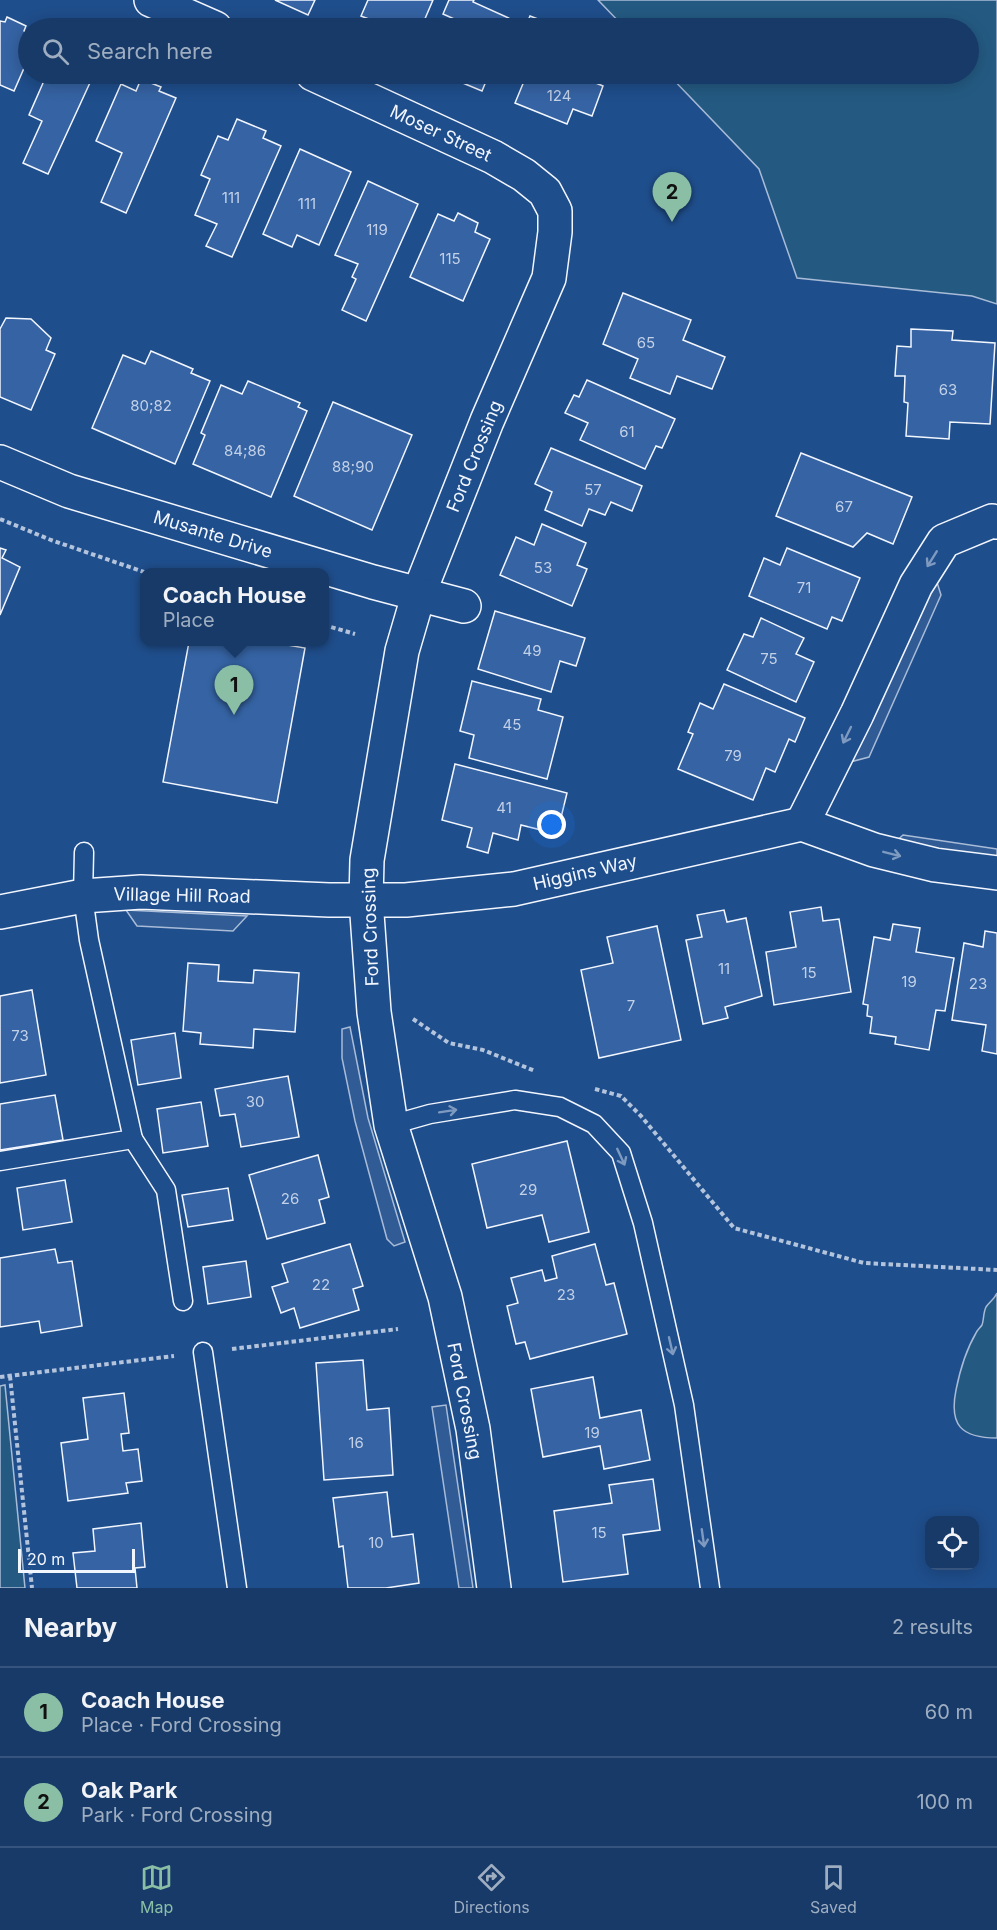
<!DOCTYPE html>
<meta charset="utf-8">
<style>
:root{--surface:#173a69;--page:#244571;--text:#f1f3f6;--muted:#9eadc0;--line:#36547d;--accent:#8abfa5}
body{margin:0;font-family:Inter,sans-serif;background:var(--page);color:var(--text)}
.controls{position:absolute;right:18px;bottom:18px;display:grid;overflow:hidden;border-radius:12px;box-shadow:0 3px 15px #0003}
.controls button{width:54px;height:54px;display:grid;place-items:center;padding:0;border:0;border-bottom:2px solid var(--line);background:var(--surface);color:var(--text);font:30px sans-serif}
.scale{position:absolute;left:18px;bottom:15px;width:117px;box-sizing:border-box;padding-left:6px;border:3px solid #f2f6ff;border-top:0;font-size:16px;line-height:21px;white-space:nowrap;color:#f2f6ff;-webkit-text-stroke:4px #1f4e8c;paint-order:stroke}
.you{position:absolute;left:552px;top:825px;width:21px;height:21px;margin:-15px;border:4px solid #fff;border-radius:50%;background:#1a73e8;box-shadow:0 0 0 9px #1a73e833}
.badge{display:grid;place-items:center;width:39px;height:39px;border-radius:50%;background:var(--accent);color:#111;font-size:20px;font-weight:700}
.pin{position:absolute;translate:-50% -50px;filter:drop-shadow(0 2px 3px #0008)}
.pin::after{content:'';position:absolute;top:32px;width:21px;height:18px;background:inherit;clip-path:polygon(0 0,100% 0,50% 100%)}
.popup{position:absolute;left:140px;top:568px;width:189px;height:78px;box-sizing:border-box;display:grid;place-content:center;border-radius:12px;background:var(--surface);filter:drop-shadow(0 2px 4px #0005);font-size:20px;white-space:nowrap;color:var(--muted)}
.popup b{font-size:22px;color:var(--text)}
.popup::after{content:'';position:absolute;left:50%;top:100%;margin-left:-12px;border:12px solid transparent;border-top-color:var(--surface)}
.list{margin:0;padding:0;list-style:none}
h2{display:flex;justify-content:space-between;align-items:center;height:78px;margin:0;padding:0 24px;font-size:26px}
h2 small{font-size:20px;font-weight:400;color:var(--muted)}
.list li{display:grid;grid-template-columns:39px 1fr auto;gap:18px;align-items:center;box-sizing:border-box;height:90px;padding:0 24px;border-top:2px solid var(--line)}
.list b{display:block;font-size:22px;white-space:nowrap}
.list p{margin:0;font-size:20px;white-space:nowrap;color:var(--muted)}
.list em{font-size:20px;font-style:normal;color:var(--muted)}
.icon{flex:none;width:33px;height:33px;fill:none;stroke:currentColor;stroke-width:2;stroke-linecap:round;stroke-linejoin:round}
.map{position:relative;flex:none;width:997px;height:1588px;overflow:hidden}
.search{position:absolute;background:var(--surface);box-shadow:0 3px 15px #0003;left:18px;right:18px;top:18px;height:66px;display:flex;align-items:center;gap:15px;box-sizing:border-box;padding:0 21px;border-radius:33px;color:var(--muted);font-size:22px}
.sheet{height:258px;background:var(--surface)}
nav{display:flex;justify-content:space-around;align-items:center;box-sizing:border-box;height:84px;border-top:2px solid var(--line);background:var(--surface);font-size:16px;color:var(--muted)}
nav a{display:grid;justify-items:center;gap:3px}
nav .on{color:var(--accent)}
.map>svg:first-child{display:block}
</style>
<div class="map">
<svg width="997" height="1588" viewBox="0 0 997 1588">
<rect width="100%" height="100%" fill="#1f4e8c"/>
<g fill="#245a82" stroke="#a8bbd7" stroke-width="1.5">
<path d="M598,0H997V304L972,296L797,278L759,169L668,74H968V28H625Z"/>
<path d="M997,1293V1438C961,1438 949,1425 956,1390C960,1370 966,1350 976,1333C977,1330 980,1328 982,1325C984,1320 983,1313 986,1307C989,1302 994,1300 997,1293Z"/>
<path d="M5,1385L25,1588H0V1386Z"/>
</g>
<g fill="#305b95" stroke="#a8bbd7" stroke-width="1.5">
<path d="M935,576L941,595L869,757L850,762Z"/>
<path d="M903,835L997,849V862L890,847Z"/>
<path d="M126,910L247,916L233,931L137,926Z"/>
<path d="M350,1027L368,1118L405,1242L394,1246L387,1239L372,1184L355,1121L342,1058V1029Z"/>
<path d="M446,1405L473,1588H459L432,1407Z"/>
</g>
<g fill="#3563a3" stroke="#f2f6ff" stroke-width="1.5">
<path d="M275,0H315L308,15Z"/>
<path d="M368,0H433L421,28H377L379,23L361,16Z"/>
<path d="M449,0H474L473,2L513,20L509,28H455L459,21L443,14Z"/>
<path d="M530,16L554,25L552,28H525Z"/>
<path d="M7,17L26,26L24,31L28,33V59L14,91L0,85V21L5,22Z"/>
<path d="M47,74H94L48,174L23,163L42,121L29,115Z"/>
<path d="M441,74H489L482,91Z"/>
<path d="M527,74H594L591,81L603,86L592,116L573,109L567,124L515,103Z"/>
<path d="M141,79L161,87L159,91L176,98L126,213L101,202L122,153L96,141L121,84L136,91Z"/>
<path d="M237,119L266,131L263,138L281,146L232,257L206,246L217,224L195,215L210,179L201,175L218,136L228,140Z"/>
<path d="M300,149L351,172L319,245L297,235L292,247L263,234Z"/>
<path d="M368,181L418,204L366,321L342,310L356,279L352,277L358,264L335,255Z"/>
<path d="M458,213L478,223L475,232L490,239L463,301L410,277L438,214L454,221Z"/>
<path d="M623,293L691,320L683,340L725,357L712,389L677,376L670,394L630,378L638,359L603,344Z"/>
<path d="M6,318L31,319L51,338L46,350L55,354L31,410L0,397V329Z"/>
<path d="M911,329L953,331L952,340L995,343L990,424L950,422L949,439L906,436L908,403L904,402L905,376H895L897,346L911,347Z"/>
<path d="M151,351L193,369L191,373L210,381L175,464L92,428L123,355L145,364Z"/>
<path d="M587,380L675,419L662,448L656,446L645,469L580,440L588,423L565,413L574,395L579,397Z"/>
<path d="M248,381L300,403L298,407L307,411L271,497L193,464L205,435L201,433L221,385L242,394Z"/>
<path d="M333,402L412,435L372,530L294,496Z"/>
<path d="M551,448L642,486L632,511L611,502L605,515L589,509L582,526L545,510L552,492L535,484Z"/>
<path d="M801,453L912,497L893,544L867,533L853,547L776,516Z"/>
<path d="M542,524L586,543L577,565L587,569L572,606L500,575L516,537L534,545Z"/>
<path d="M0,548L6,550L2,558L20,567L0,615Z"/>
<path d="M787,548L860,578L842,621L832,617L827,629L749,596L764,558L780,565Z"/>
<path d="M495,611L585,638L576,666L560,661L551,692L478,669Z"/>
<path d="M761,618L804,638L796,654L814,662L796,702L727,670L744,634L753,637Z"/>
<path d="M189,642H270L305,648L277,803L163,782Z"/>
<path d="M472,681L541,699L538,710L563,717L547,779L469,758L474,735L460,731Z"/>
<path d="M724,684L805,718L795,742L789,739L775,772L766,768L753,800L678,769L693,734L688,732L700,703L713,709Z"/>
<path d="M455,764L567,793L557,834L521,825L518,840L493,833L488,853L467,847L472,828L442,820Z"/>
<path d="M821,907L823,921L839,919L851,992L774,1005L766,952L796,947L790,912Z"/>
<path d="M724,910L727,922L746,918L762,996L725,1007L728,1018L703,1024L686,940L702,937L697,915Z"/>
<path d="M893,924L920,928L916,952L954,958L945,1011L936,1010L929,1050L895,1044L896,1037L870,1033L872,1017L867,1016L868,1005L863,1004L874,937L890,940Z"/>
<path d="M657,926L681,1040L599,1058L581,970L613,963L607,937Z"/>
<path d="M985,931L997,933V1054L982,1051L986,1025L952,1020L964,943L983,947Z"/>
<path d="M188,963L219,965L218,981L253,983L254,970L299,973L295,1032L254,1029L253,1048L200,1044L201,1033L183,1031Z"/>
<path d="M32,990L46,1075L0,1083V996Z"/>
<path d="M175,1033L181,1078L138,1085L131,1040Z"/>
<path d="M288,1076L299,1137L241,1147L235,1114L220,1116L215,1089Z"/>
<path d="M55,1095L63,1140L0,1150V1104Z"/>
<path d="M201,1102L208,1146L163,1153L157,1109Z"/>
<path d="M567,1141L589,1232L549,1242L542,1215L487,1228L472,1164Z"/>
<path d="M318,1155L329,1197L319,1200L325,1223L267,1239L249,1175Z"/>
<path d="M65,1180L72,1222L23,1230L17,1188Z"/>
<path d="M228,1188L233,1220L188,1227L182,1195Z"/>
<path d="M350,1244L363,1286L353,1289L359,1310L300,1328L294,1308L281,1313L272,1287L288,1282L282,1264Z"/>
<path d="M595,1244L606,1285L614,1283L627,1334L530,1359L525,1342L516,1344L507,1306L518,1303L511,1278L542,1270L545,1281L557,1278L552,1256Z"/>
<path d="M55,1249L58,1263L72,1261L82,1326L41,1333L39,1321L0,1327V1258Z"/>
<path d="M246,1261L251,1297L208,1304L203,1267Z"/>
<path d="M363,1360L367,1410L389,1408L393,1475L324,1480L316,1363Z"/>
<path d="M593,1377L600,1418L641,1410L650,1460L604,1469L600,1446L543,1457L531,1389Z"/>
<path d="M124,1393L129,1433L121,1434L123,1451L138,1449L142,1481L126,1483L128,1493L68,1501L61,1443L88,1439L83,1398Z"/>
<path d="M653,1479L660,1530L623,1535L628,1574L563,1582L554,1511L612,1503L609,1485Z"/>
<path d="M387,1492L392,1537L413,1534L419,1583L386,1588H348L343,1546L339,1547L333,1498Z"/>
<path d="M141,1523L145,1567L135,1568L137,1588H77L73,1553L95,1551L93,1529Z"/>
</g>
<g fill="none" stroke-linecap="round" stroke-linejoin="round">
<g stroke="#f2f6ff" stroke-width="21">
<g id="service">
<path d="M391,1125L430,1114L515,1100L560,1107L594,1124L621,1153L643,1223L684,1405L710,1588"/>
<path d="M133,1139L166,1190L183,1301"/>
<path d="M0,1161L133,1139L89,940L83,896L84,852"/>
<path d="M203,1352L237,1588"/>
</g>
</g>
<g stroke="#f2f6ff" stroke-width="36">
<g id="minor">
<path d="M151,0L215,28"/>
<path d="M313,74L493,157L524,175L545,192L555,211V232L549,278L487,421L419,593L402,651L367,860L366,900L374,1012L391,1125L445,1297L473,1429L494,1588"/>
<path d="M0,462L69,491L373,582L464,606"/>
<path d="M997,522L992,521L944,541L916,585L857,714L802,824L874,850L935,865L997,873"/>
<path d="M0,912L83,896L141,892L329,900H406L514,889L802,824"/>
</g>
</g>
<g stroke="#b3c4dc" stroke-width="4" stroke-dasharray="4.5 3" stroke-linecap="butt">
<path d="M0,519L51,540L144,572"/>
<path d="M324,625L355,634"/>
<path d="M413,1019L449,1043L483,1050L535,1071"/>
<path d="M595,1089L621,1096L641,1116L734,1228L864,1263L997,1270"/>
<path d="M232,1349L398,1329"/>
<path d="M10,1376L32,1588"/>
<path d="M0,1377L174,1356"/>
</g>
<use href="#service" stroke="#1f4e8c" stroke-width="18"/>
<use href="#minor" stroke="#1f4e8c" stroke-width="33"/>
</g>
<defs><path id="oneway-shaft" d="M-6 0H5M1.5-3L5.5 0L1.5 3" fill="none" stroke-width="1.6" stroke-linecap="round" stroke-linejoin="round" transform="scale(1.5)"/></defs>
<g stroke="#7e9ac0">
<use href="#oneway-shaft" transform="translate(932 559) rotate(122)"/>
<use href="#oneway-shaft" transform="translate(847 735) rotate(116)"/>
<use href="#oneway-shaft" transform="translate(892 854) rotate(14)"/>
<use href="#oneway-shaft" transform="translate(448 1111) rotate(-9)"/>
<use href="#oneway-shaft" transform="translate(621 1157) rotate(65)"/>
<use href="#oneway-shaft" transform="translate(671 1346) rotate(77)"/>
<use href="#oneway-shaft" transform="translate(703 1538) rotate(82)"/>
</g>
<g text-anchor="middle" dominant-baseline="central" stroke-width="4.5" stroke-linejoin="round" paint-order="stroke">
<g font-size="15" fill="#c3d1e8">
<text x="559" y="95">124</text>
<text x="231" y="197">111</text>
<text x="307" y="203">111</text>
<text x="377" y="229">119</text>
<text x="450" y="258">115</text>
<text x="646" y="342">65</text>
<text x="948" y="389">63</text>
<text x="151" y="405">80;82</text>
<text x="627" y="431">61</text>
<text x="245" y="450">84;86</text>
<text x="353" y="466">88;90</text>
<text x="593" y="489">57</text>
<text x="844" y="506">67</text>
<text x="543" y="567">53</text>
<text x="804" y="587">71</text>
<text x="532" y="650">49</text>
<text x="769" y="658">75</text>
<text x="512" y="724">45</text>
<text x="733" y="755">79</text>
<text x="504" y="807">41</text>
<text x="724" y="968">11</text>
<text x="809" y="972">15</text>
<text x="909" y="981">19</text>
<text x="978" y="983">23</text>
<text x="631" y="1005">7</text>
<text x="20" y="1035">73</text>
<text x="255" y="1101">30</text>
<text x="528" y="1189">29</text>
<text x="290" y="1198">26</text>
<text x="321" y="1284">22</text>
<text x="566" y="1294">23</text>
<text x="592" y="1432">19</text>
<text x="356" y="1442">16</text>
<text x="599" y="1532">15</text>
<text x="376" y="1542">10</text>
</g>
<g font-size="18" fill="#f2f6ff" stroke="#1f4e8c">
<text transform="translate(441 133) rotate(25)">Moser Street</text>
<text transform="translate(474 456) rotate(-68)">Ford Crossing</text>
<text transform="translate(213 534) rotate(17)">Musante Drive</text>
<text transform="translate(585 872) rotate(-13)">Higgins Way</text>
<text transform="translate(182 895) rotate(1)">Village Hill Road</text>
<text transform="translate(370 927) rotate(-92)">Ford Crossing</text>
<text transform="translate(465 1401) rotate(79)">Ford Crossing</text>
</g>
</g>
</svg>
<div class="controls">
<button><svg class="icon" aria-label="locate" viewBox="0 0 24 24"><circle cx="12" cy="12" r="6"/><path d="M12 2v4M12 18v4M2 12h4M18 12h4"/></svg></button>
</div>
<div class="scale">20 m</div>
<div class="you"></div>
<div class="pin badge" style="left:234px;top:715px">1</div>
<div class="popup"><b>Coach House</b>Place</div>
<div class="pin badge" style="left:672px;top:222px">2</div>
<div class="search"><svg class="icon" aria-label="search" viewBox="0 0 24 24"><circle cx="10" cy="10" r="6"/><path d="M15 15l6 6"/></svg>Search here</div>
</div>
<section class="sheet">
<h2>Nearby<small>2 results</small></h2>
<ul class="list">
<li><span class="badge">1</span><div><b>Coach House</b><p>Place · Ford Crossing</p></div><em>60 m</em></li>
<li><span class="badge">2</span><div><b>Oak Park</b><p>Park · Ford Crossing</p></div><em>100 m</em></li>
</ul>
</section>
<nav>
<a class="on"><svg class="icon" aria-label="map" viewBox="0 0 24 24"><path d="M3 6l6-2 6 2 6-2v14l-6 2-6-2-6 2zM9 4v14M15 6v14"/></svg>Map</a>
<a><svg class="icon" aria-label="directions" viewBox="0 0 24 24"><path d="M12 3l9 9-9 9-9-9zM9 14v-3h6M13 9l2 2-2 2"/></svg>Directions</a>
<a><svg class="icon" aria-label="saved" viewBox="0 0 24 24"><path d="M7 4h10v16l-5-4-5 4z"/></svg>Saved</a>
</nav>
